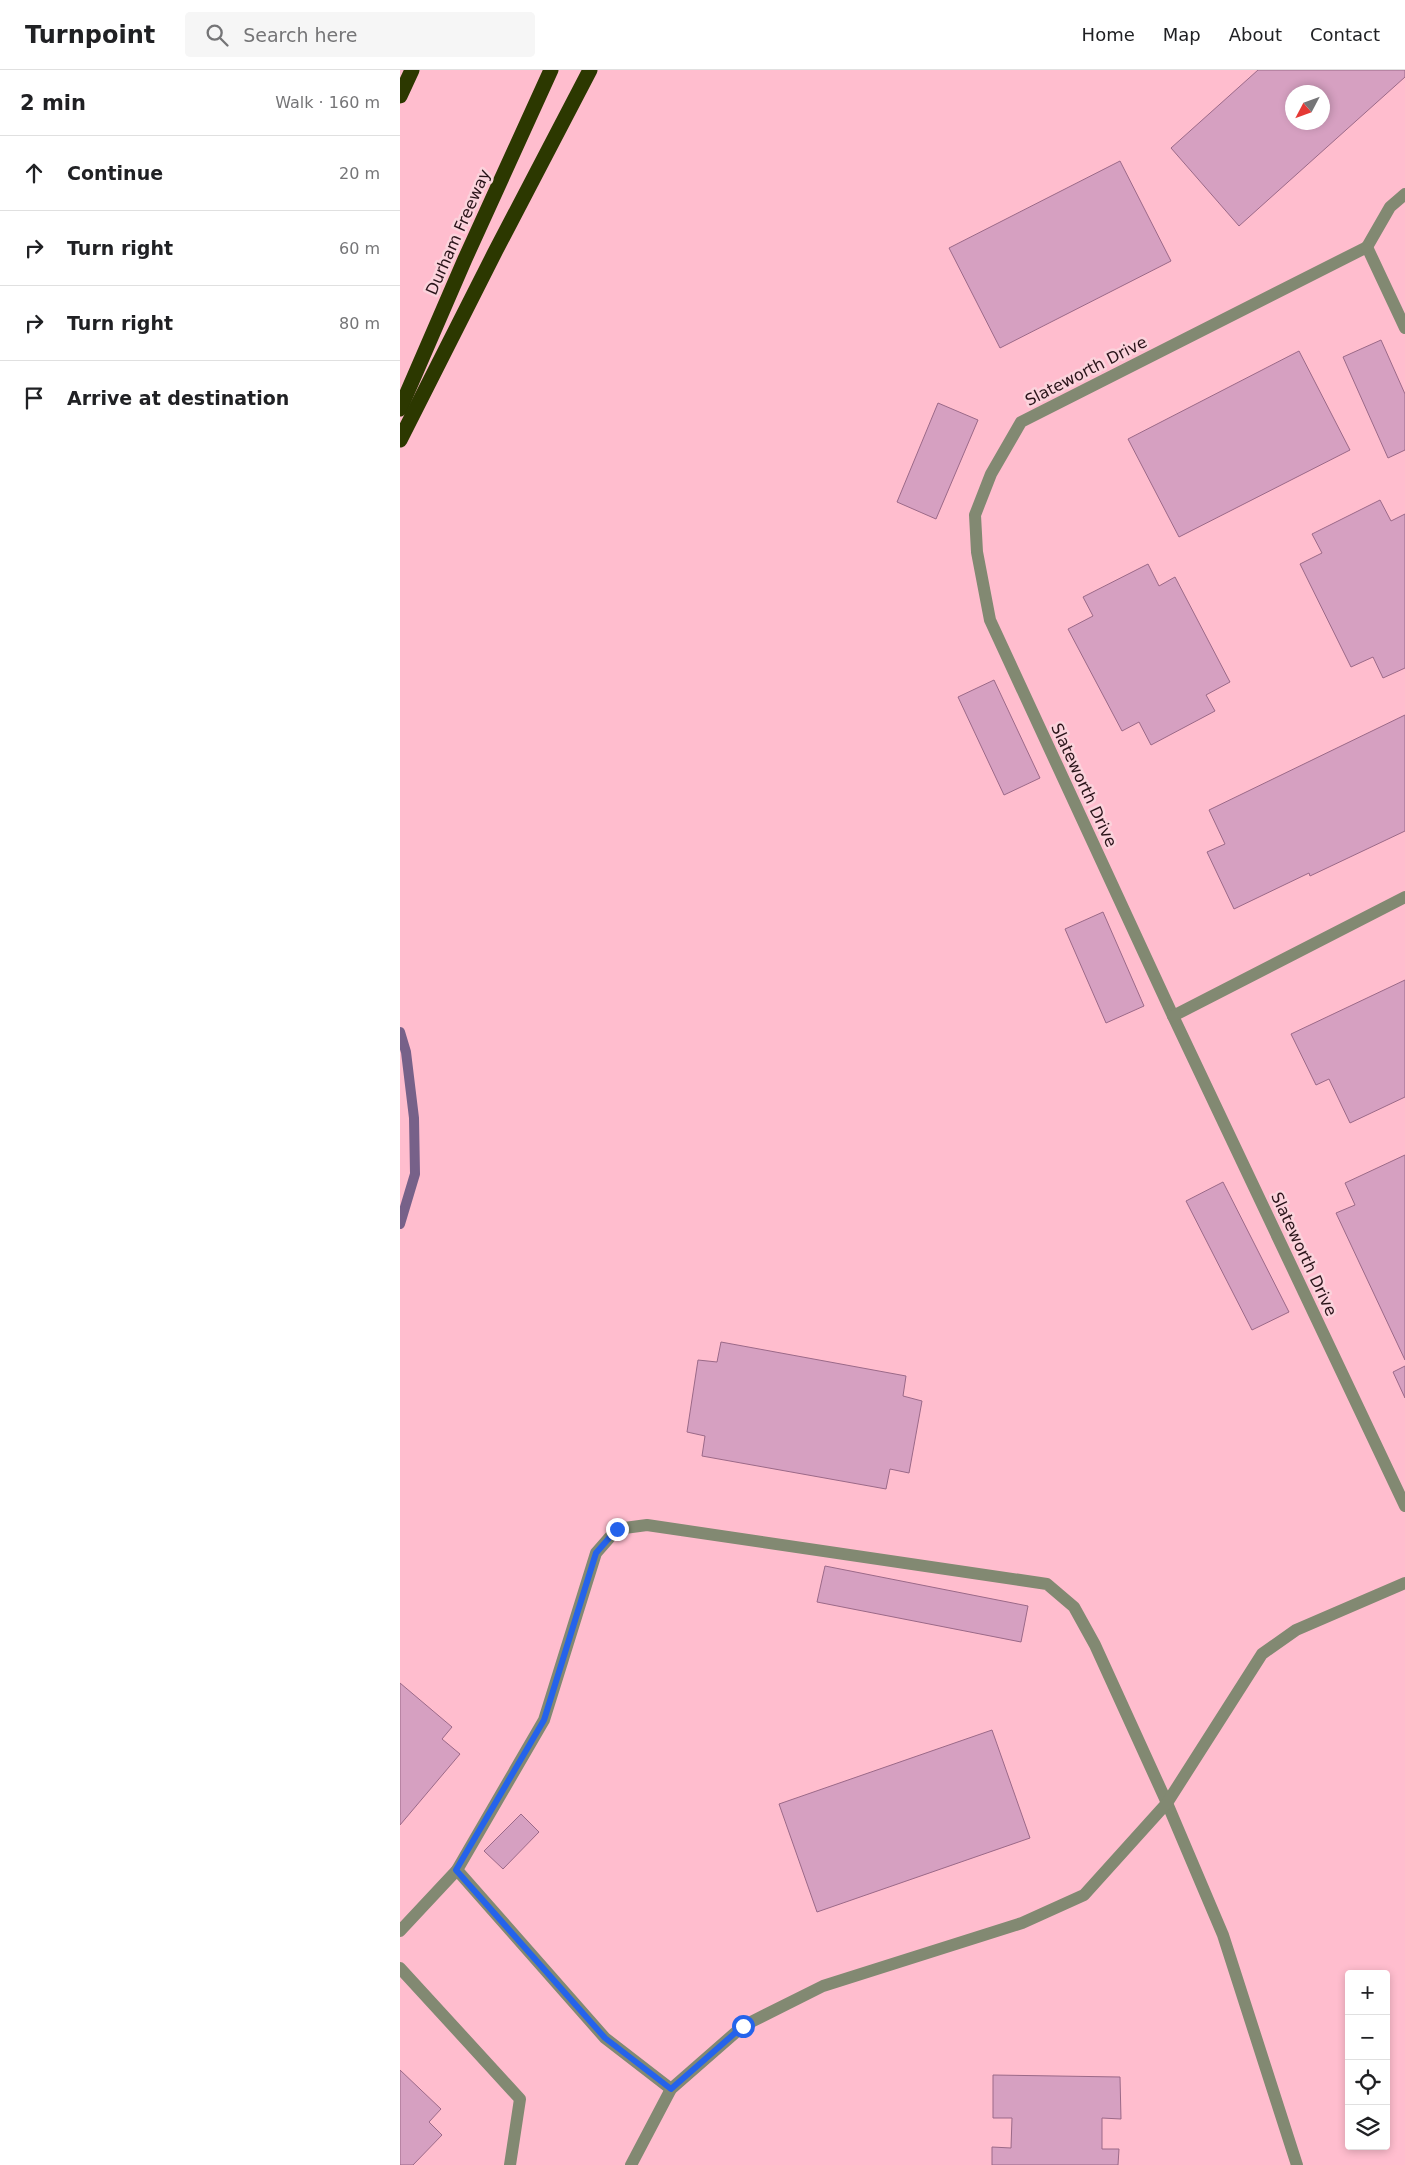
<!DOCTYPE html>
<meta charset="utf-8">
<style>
:root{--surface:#fff;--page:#f6f6f6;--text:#202124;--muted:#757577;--line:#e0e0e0}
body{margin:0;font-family:"DejaVu Sans",sans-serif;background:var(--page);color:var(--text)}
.controls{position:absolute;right:15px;bottom:15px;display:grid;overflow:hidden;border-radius:5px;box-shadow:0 2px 8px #0003}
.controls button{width:45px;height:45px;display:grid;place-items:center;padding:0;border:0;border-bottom:1px solid var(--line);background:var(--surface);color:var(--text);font:25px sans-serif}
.compass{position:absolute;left:885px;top:15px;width:45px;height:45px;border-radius:50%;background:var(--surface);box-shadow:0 2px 8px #0003;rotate:229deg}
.stop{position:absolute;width:15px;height:15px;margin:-11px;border:4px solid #2563eb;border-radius:50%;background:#fff}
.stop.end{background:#2563eb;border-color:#fff;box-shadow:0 1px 5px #0008}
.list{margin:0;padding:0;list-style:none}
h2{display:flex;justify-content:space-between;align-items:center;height:65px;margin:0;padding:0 20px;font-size:21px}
h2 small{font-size:16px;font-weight:400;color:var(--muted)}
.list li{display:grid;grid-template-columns:32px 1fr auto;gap:15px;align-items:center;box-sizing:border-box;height:75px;padding:0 20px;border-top:1px solid var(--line)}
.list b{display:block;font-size:19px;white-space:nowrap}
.list em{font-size:16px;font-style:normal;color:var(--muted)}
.icon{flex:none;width:28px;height:28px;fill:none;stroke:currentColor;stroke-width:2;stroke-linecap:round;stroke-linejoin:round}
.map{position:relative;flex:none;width:1005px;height:2095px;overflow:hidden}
header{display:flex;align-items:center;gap:30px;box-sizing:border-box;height:70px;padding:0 25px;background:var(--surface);border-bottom:1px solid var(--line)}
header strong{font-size:24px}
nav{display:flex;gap:28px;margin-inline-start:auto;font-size:18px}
.search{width:350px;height:45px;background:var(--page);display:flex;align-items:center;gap:12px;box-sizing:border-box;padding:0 18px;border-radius:5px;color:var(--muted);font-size:19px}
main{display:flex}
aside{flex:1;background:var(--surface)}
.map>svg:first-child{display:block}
</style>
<header>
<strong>Turnpoint</strong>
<div class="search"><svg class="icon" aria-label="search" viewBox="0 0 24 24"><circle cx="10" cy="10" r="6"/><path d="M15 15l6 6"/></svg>Search here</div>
<nav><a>Home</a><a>Map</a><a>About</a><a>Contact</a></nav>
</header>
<main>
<aside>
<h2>2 min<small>Walk · 160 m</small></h2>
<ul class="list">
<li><svg class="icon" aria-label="ahead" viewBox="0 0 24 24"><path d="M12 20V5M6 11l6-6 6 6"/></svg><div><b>Continue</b></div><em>20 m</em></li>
<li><svg class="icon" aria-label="right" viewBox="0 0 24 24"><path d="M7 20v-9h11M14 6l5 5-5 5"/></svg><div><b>Turn right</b></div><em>60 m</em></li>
<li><svg class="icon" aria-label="right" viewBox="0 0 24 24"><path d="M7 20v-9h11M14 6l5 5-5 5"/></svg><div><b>Turn right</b></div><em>80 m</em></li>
<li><svg class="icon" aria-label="arrive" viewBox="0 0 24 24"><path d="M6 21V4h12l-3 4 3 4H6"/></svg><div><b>Arrive at destination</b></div></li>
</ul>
</aside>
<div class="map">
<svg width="1005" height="2095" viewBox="0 0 1005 2095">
<rect width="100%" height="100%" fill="#ffbdce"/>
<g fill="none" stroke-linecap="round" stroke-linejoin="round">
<path stroke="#776189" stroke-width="10" d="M0,962L6,982L14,1048L15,1104L0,1154"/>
</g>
<g fill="#d6a0c1" stroke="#9b6988" fill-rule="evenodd">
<path d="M858,0H1005V7L839,156L771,78ZM892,22H922V52H892Z"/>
<path d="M720,91L771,191L600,278L549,178Z"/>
<path d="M981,270L1005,324V380L988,388L943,287Z"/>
<path d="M899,281L950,380L779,467L728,369Z"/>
<path d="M538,333L578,350L536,449L497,432Z"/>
<path d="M980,430L991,451L1005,444V598L983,608L973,587L951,597L900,494L922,483L912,464Z"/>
<path d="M748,494L759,516L775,507L830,612L806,625L815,641L751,675L739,652L722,661L668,559L693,546L683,527Z"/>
<path d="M594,610L640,708L604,725L558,627Z"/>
<path d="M1005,645V761L910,806L909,803L834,839L807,782L825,774L809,740Z"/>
<path d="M703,842L744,936L706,953L665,859Z"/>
<path d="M1005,910V1027L950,1053L929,1009L916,1015L891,964Z"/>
<path d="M1005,1085V1290L936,1143L955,1135L945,1113Z"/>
<path d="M823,1112L889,1242L852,1260L786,1131Z"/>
<path d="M321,1272L506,1306L503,1326L522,1331L509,1403L490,1399L486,1419L302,1386L305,1366L287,1362L298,1290L317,1292Z"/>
<path d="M1005,1296V1328L993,1302Z"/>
<path d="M425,1496L628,1536L621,1572L417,1532Z"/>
<path d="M0,1613L52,1657L42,1669L60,1684L0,1755Z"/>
<path d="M592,1660L630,1768L417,1842L379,1734Z"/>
<path d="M121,1744L139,1762L103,1799L84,1781Z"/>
<path d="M0,2000L41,2039L29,2052L42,2065L13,2095H0Z"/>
<path d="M593,2005L720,2007L721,2049L702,2048V2079H719L718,2095H592V2077L611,2078L612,2048H593Z"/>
</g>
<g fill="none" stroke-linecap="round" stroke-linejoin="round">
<g stroke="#828972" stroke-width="12">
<path d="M0,1861L57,1800"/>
<path d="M0,1898L120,2029L110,2095"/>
<path d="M271,2019L205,1968L57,1800L144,1650L196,1483L217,1459L247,1455L647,1514L674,1537L695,1575L767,1733L823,1865L897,2095"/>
<path d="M231,2095L271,2019L343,1956L423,1916L622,1853L684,1825L767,1733L862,1584L896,1560L1005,1513"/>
</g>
<g stroke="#828972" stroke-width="12">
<path d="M967,177L621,352L591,404L575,445L577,482L590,550L773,946L1005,1436"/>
<path d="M967,177L1005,258"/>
<path d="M967,177L990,137L1005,124"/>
<path d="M773,946L1005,827"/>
</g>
<g stroke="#2c3800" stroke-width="15">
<path d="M0,26L12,0"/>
<path d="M0,339L65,189L151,0"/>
<path d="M0,370L94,184L190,0"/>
</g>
</g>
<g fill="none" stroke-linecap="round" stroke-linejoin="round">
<path stroke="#2563eb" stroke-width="6" d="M217,1459L196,1483L144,1650L56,1800L205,1968L271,2019L343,1956"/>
</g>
<g text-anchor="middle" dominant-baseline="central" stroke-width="5" stroke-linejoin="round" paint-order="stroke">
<g font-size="16" fill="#291319" stroke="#fbd3dc">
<text transform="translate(58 162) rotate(-66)">Durham Freeway</text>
<text transform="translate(686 301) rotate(-27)">Slateworth Drive</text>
<text transform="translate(684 715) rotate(65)">Slateworth Drive</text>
<text transform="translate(904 1184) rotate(65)">Slateworth Drive</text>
</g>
</g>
</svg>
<div class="controls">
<button>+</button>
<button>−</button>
<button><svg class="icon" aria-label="locate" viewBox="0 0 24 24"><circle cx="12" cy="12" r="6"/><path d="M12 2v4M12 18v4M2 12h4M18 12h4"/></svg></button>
<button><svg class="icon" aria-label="layers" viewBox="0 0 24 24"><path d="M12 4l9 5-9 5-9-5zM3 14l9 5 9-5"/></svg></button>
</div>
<svg class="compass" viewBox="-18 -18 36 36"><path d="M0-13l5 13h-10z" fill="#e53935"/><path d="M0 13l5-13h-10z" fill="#757577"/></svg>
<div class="stop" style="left:343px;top:1956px"></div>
<div class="stop end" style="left:217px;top:1459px"></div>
</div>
</main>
